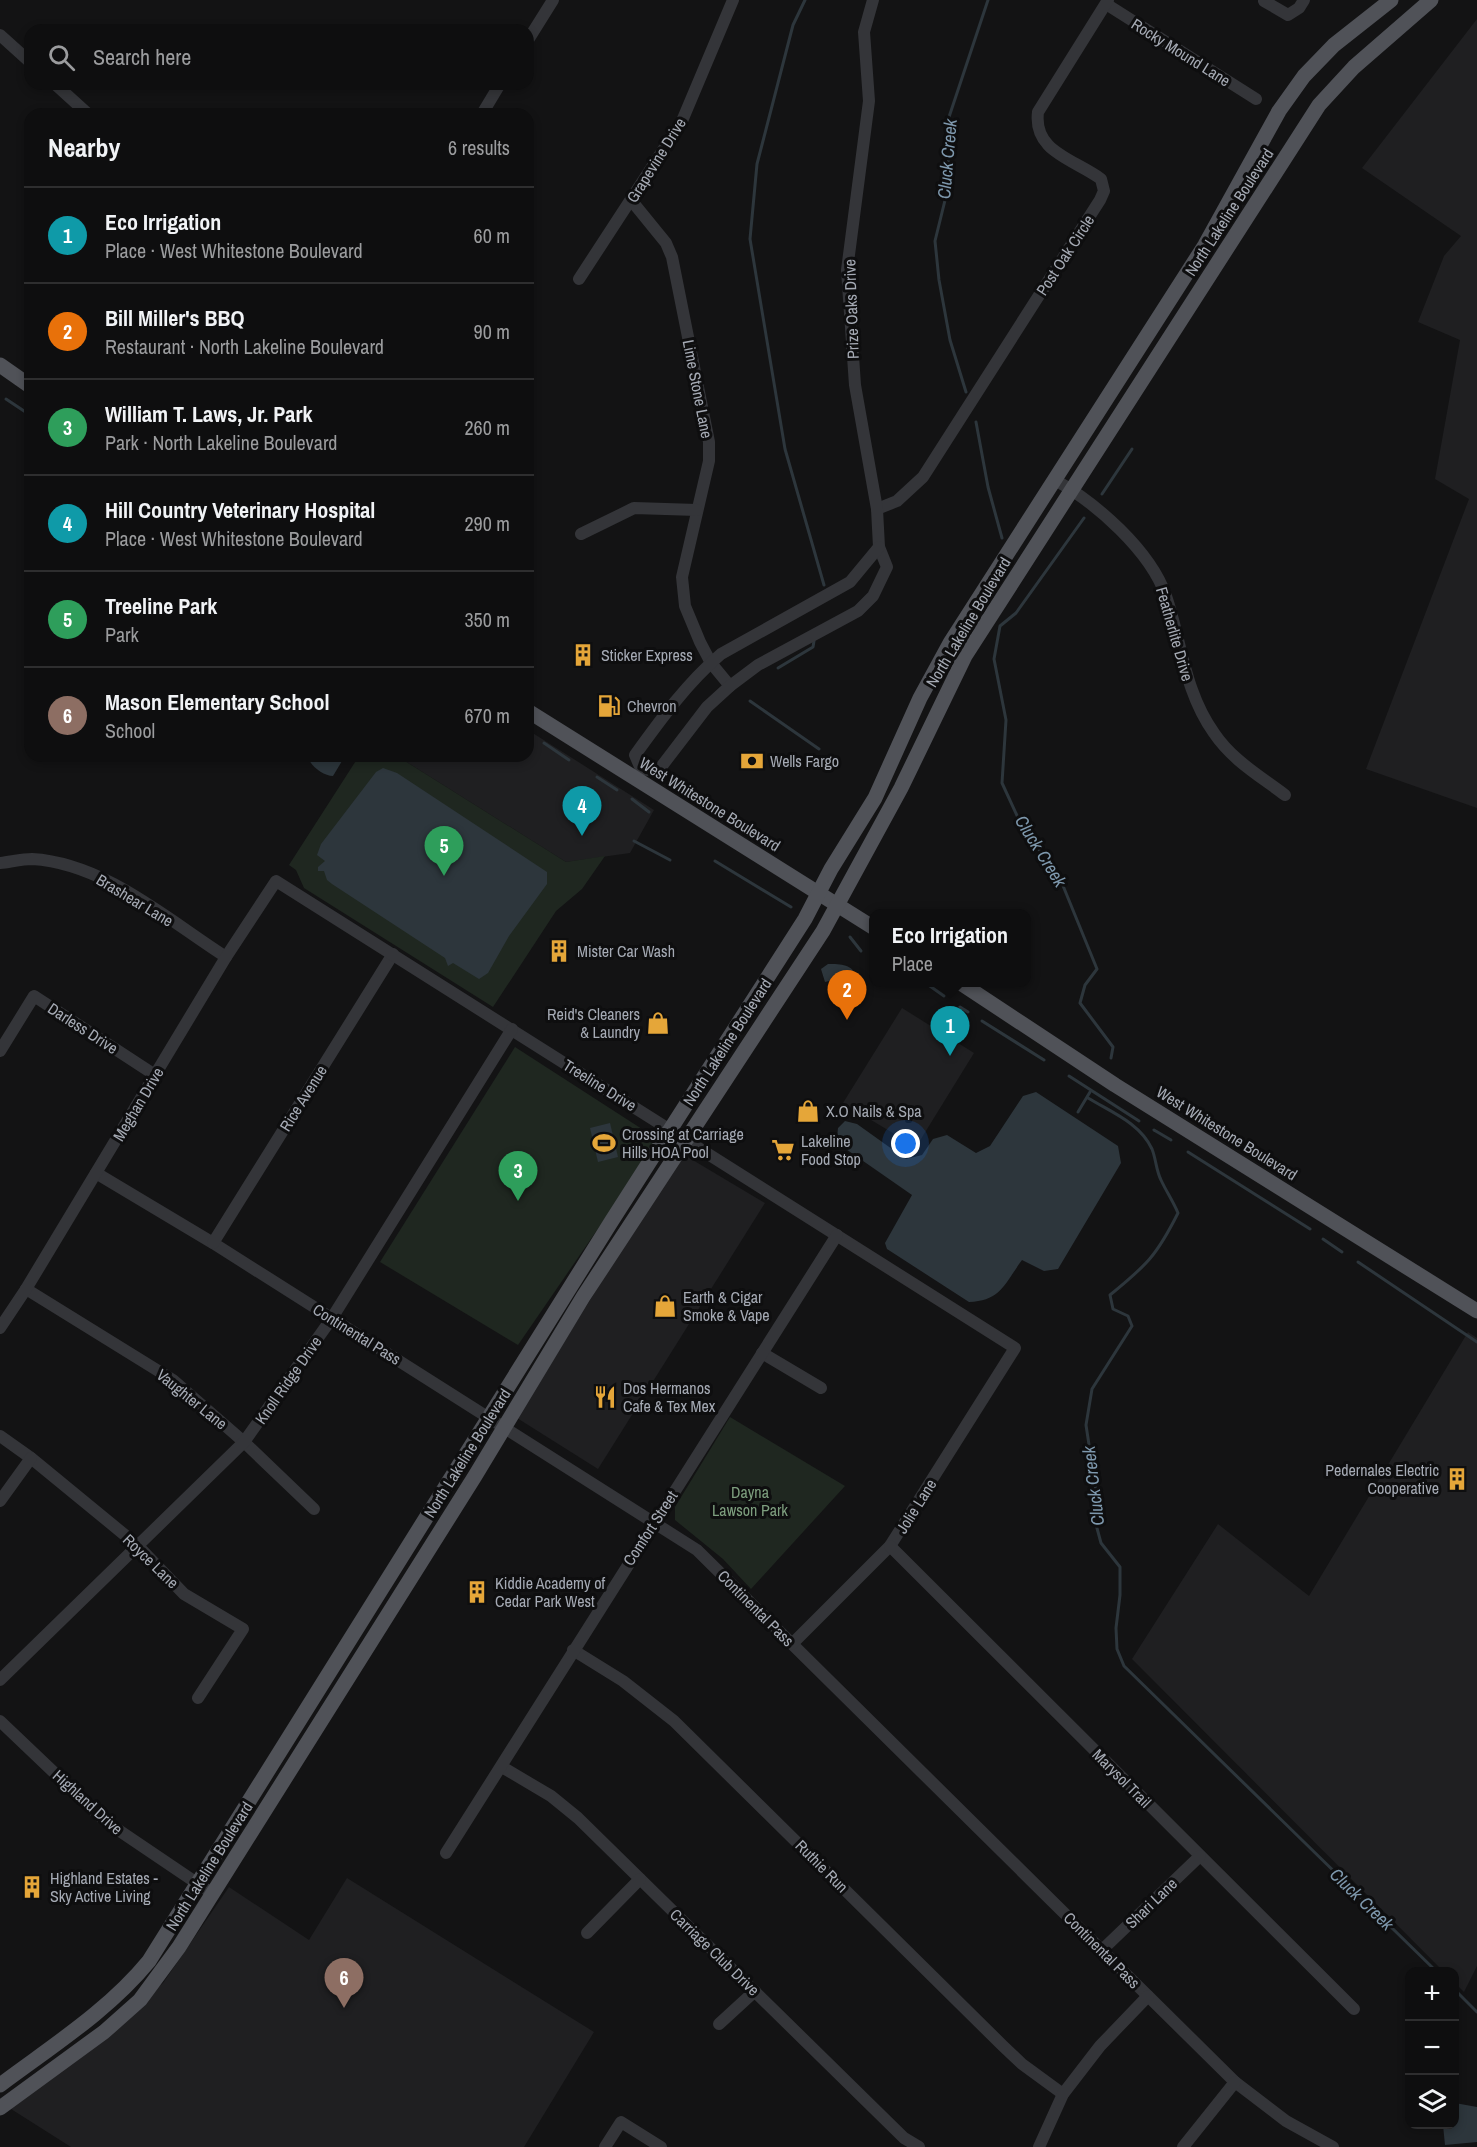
<!DOCTYPE html>
<meta charset="utf-8">
<style>
:root{--surface:#0e0e0f;--page:#171718;--text:#f1f3f6;--muted:#9b9c9e;--line:#2e2e2f;--accent:#e5a639}
body{margin:0;font-family:"Archivo Narrow",sans-serif;background:var(--page);color:var(--text)}
.controls{position:absolute;right:18px;bottom:18px;display:grid;overflow:hidden;border-radius:12px;box-shadow:0 3px 9px #0003}
.controls button{width:54px;height:54px;display:grid;place-items:center;padding:0;border:0;border-bottom:2px solid var(--line);background:var(--surface);color:var(--text);font:30px sans-serif}
.you{position:absolute;left:906px;top:1144px;width:21px;height:21px;margin:-15px;border:4px solid #fff;border-radius:50%;background:#1a73e8;box-shadow:0 0 0 9px #1a73e833}
.badge{display:grid;place-items:center;width:39px;height:39px;border-radius:50%;background:var(--accent);color:#fff;font-size:20px;font-weight:700}
.pin{position:absolute;translate:-50% -50px;filter:drop-shadow(0 2px 3px #0008)}
.pin::after{content:'';position:absolute;top:32px;width:21px;height:18px;background:inherit;clip-path:polygon(0 0,100% 0,50% 100%)}
.popup{position:absolute;left:869px;top:909px;width:162px;height:78px;box-sizing:border-box;display:grid;place-content:center;border-radius:12px;background:var(--surface);filter:drop-shadow(0 2px 4px #0005);font-size:20px;white-space:nowrap;color:var(--muted)}
.popup b{font-size:22px;color:var(--text)}
.popup::after{content:'';position:absolute;left:50%;top:100%;margin-left:-12px;border:12px solid transparent;border-top-color:var(--surface)}
.list{margin:0;padding:0;list-style:none}
h2{display:flex;justify-content:space-between;align-items:center;height:78px;margin:0;padding:0 24px;font-size:26px}
h2 small{font-size:20px;font-weight:400;color:var(--muted)}
.list li{display:grid;grid-template-columns:39px 1fr auto;gap:18px;align-items:center;box-sizing:border-box;height:96px;padding:0 24px;border-top:2px solid var(--line)}
.list b{display:block;font-size:22px;white-space:nowrap}
.list p{margin:0;font-size:20px;white-space:nowrap;color:var(--muted)}
.list em{font-size:20px;font-style:normal;color:var(--muted)}
.icon{flex:none;width:33px;height:33px;fill:none;stroke:currentColor;stroke-width:2;stroke-linecap:round;stroke-linejoin:round}
.map{position:relative;flex:none;width:1477px;height:2147px;overflow:hidden}
.search{position:absolute;background:var(--surface);box-shadow:0 3px 9px #0003;left:24px;top:24px;width:510px;height:66px;display:flex;align-items:center;gap:15px;box-sizing:border-box;padding:0 21px;border-radius:18px;color:var(--muted);font-size:22px}
.panel{position:absolute;background:var(--surface);box-shadow:0 3px 9px #0003;left:24px;top:108px;width:510px;height:654px;border-radius:18px}
.map>svg:first-child{display:block}
</style>
<div class="map">
<svg width="1477" height="2147" viewBox="0 0 1477 2147">
<rect width="100%" height="100%" fill="#131314"/>
<g fill="#1f1f21">
<path d="M1477,19V808L1366,769L1469,499L1435,479L1460,340L1418,322L1444,256L1461,236L1362,168Z"/>
<path d="M528,730L654,810L630,853L566,862L397,756H528Z"/>
<path d="M902,1008L974,1053L916,1147L843,1103Z"/>
<path d="M681,1153L765,1203L598,1469L517,1418Z"/>
<path d="M1468,1332L1477,1338V1966L1464,1992L1455,1983L1454,1972L1443,1971L1132,1659L1218,1524L1309,1596Z"/>
<path d="M347,1878L594,2032L524,2147H71L11,2109L163,1983L229,1887L309,1940Z"/>
</g>
<g fill="#1f2720">
<path d="M359,756H397L566,862L605,856L582,889L556,911L493,1007L304,888L296,870L289,865Z"/>
<path d="M515,1047L659,1140L518,1345L380,1262Z"/>
<path d="M730,1417L845,1486L751,1589L723,1559L675,1520V1507Z"/>
</g>
<g fill="#2d363c">
<path d="M308,756H345L333,776C323,776 309,765 308,756Z"/>
<path d="M383,768L397,773L547,872V884L509,936L488,973L479,979L453,963L448,966L445,958L332,884L327,880L324,871H318V867L325,861L317,855L321,844L376,772Z"/>
<path d="M828,964C841,964 853,964 857,978L854,983L838,979L825,982L821,969Z"/>
<path d="M1036,1092L1118,1146L1121,1163L1058,1269L1044,1271L1022,1260C1005,1283 1001,1301 969,1302L887,1249L885,1243L912,1195L843,1147L837,1138L838,1128L845,1121L857,1124L906,1159L922,1155L933,1139L947,1135L976,1153L990,1146L1023,1096Z"/>
<path d="M610,1123L618,1157L598,1162L590,1128Z"/>
<path d="M1455,2103L1477,2107V2142L1445,2145L1443,2125L1454,2124Z"/>
</g>
<g fill="none" stroke-linecap="round" stroke-linejoin="round">
<g stroke="#2d363c" stroke-width="3">
<path d="M805,0L793,25L757,164L750,239L785,449L824,585"/>
<path d="M966,392L950,340L939,280L935,241L948,188L949,117L988,0"/>
<path d="M6,399L30,415"/>
<path d="M976,422L988,487L1002,538"/>
<path d="M1102,494L1132,449"/>
<path d="M1084,518L1016,613L1000,626L994,659L1006,720L1002,783L1025,833L1057,871L1097,969L1085,985L1080,1003L1113,1047L1111,1058"/>
<path d="M778,668L813,647L814,641"/>
<path d="M750,701L819,749"/>
<path d="M544,743L569,760"/>
<path d="M597,777L617,790"/>
<path d="M632,799L649,812"/>
<path d="M634,841L670,860"/>
<path d="M715,861L791,907"/>
<path d="M850,937L861,951"/>
<path d="M927,984L944,996"/>
<path d="M960,1007L968,1012"/>
<path d="M982,1021L1044,1060"/>
<path d="M1069,1076L1139,1121"/>
<path d="M1088,1098C1111,1112 1140,1123 1152,1149C1156,1159 1156,1170 1161,1180C1166,1191 1173,1201 1178,1213C1157,1255 1147,1265 1110,1295L1113,1309L1128,1316L1132,1326L1092,1389L1086,1425L1098,1504L1094,1517L1101,1543L1120,1567V1595L1116,1628L1117,1649L1124,1666L1437,1972"/>
<path d="M1078,1112L1090,1092"/>
<path d="M1154,1130L1171,1140"/>
<path d="M1188,1152L1310,1229"/>
<path d="M1323,1239L1342,1252"/>
<path d="M1358,1262L1477,1342"/>
<path d="M1454,1989L1477,2012"/>
</g>
<g stroke="#343539" stroke-width="12">
<path d="M1264,1L1288,15L1299,8L1304,0"/>
<path d="M1106,4L1256,99"/>
<path d="M0,35L30,62"/>
<path d="M528,40L553,0"/>
<path d="M55,84L88,114"/>
<path d="M482,114L500,84"/>
<path d="M631,200L666,243L672,257L709,442V461L682,577L685,606L700,642L711,663L730,686"/>
<path d="M579,279L682,121L733,0"/>
<path d="M1055,480C1096,503 1150,550 1166,596C1182,643 1184,691 1214,733C1232,760 1260,776 1285,795"/>
<path d="M877,509L897,501L923,477L1100,200L1104,191L1101,179C1074,159 1033,152 1038,112L1108,0"/>
<path d="M581,534L634,508L697,510"/>
<path d="M641,769L658,771L707,707L730,686L758,665L858,611L873,596L887,567L879,547L877,509L855,385L847,270L869,101L864,32L873,0"/>
<path d="M641,769L635,755C661,719 687,683 721,654L850,582L879,547"/>
<path d="M0,863C10,862 22,859 32,859C104,863 168,920 226,957"/>
<path d="M0,1051L34,996L155,1075"/>
<path d="M96,1173L213,1243L697,1550L1235,2082L1286,2121L1333,2147"/>
<path d="M213,1243L393,954"/>
<path d="M26,1289L173,1380L244,1442L314,1509"/>
<path d="M0,1328L26,1289L226,957L276,881L1015,1348L890,1546L792,1644"/>
<path d="M762,1353L821,1388"/>
<path d="M0,1436L31,1458L137,1545L184,1594L243,1629L198,1698"/>
<path d="M0,1501L31,1458"/>
<path d="M890,1546L1354,2009"/>
<path d="M573,1650L623,1681L674,1721L1003,2046L1022,2064L1063,2094"/>
<path d="M0,1680L244,1442L332,1318L512,1029"/>
<path d="M0,1721L105,1821L213,1894"/>
<path d="M502,1767L551,1796L578,1818L904,2138L919,2147"/>
<path d="M446,1853L837,1235"/>
<path d="M587,1933L640,1879"/>
<path d="M1102,1950L1200,1856"/>
<path d="M719,2024L755,1991"/>
<path d="M605,2147L621,2122L661,2147"/>
<path d="M1039,2147L1063,2094L1100,2046L1148,1996"/>
<path d="M1183,2147L1235,2082"/>
</g>
<g stroke="#505258" stroke-width="15">
<path d="M0,365L30,386"/>
<path d="M528,711L874,928"/>
<path d="M959,982L1115,1085L1477,1311"/>
<path d="M0,2085C52,2046 108,2011 149,1961L611,1222L805,919L831,869L875,798L920,698L950,643L1205,245L1279,111L1304,76L1334,45L1391,0"/>
<path d="M0,2108L104,2032L140,2000L179,1947L475,1476L583,1297L823,931L901,788L965,656L1319,105L1354,67L1431,0"/>
</g>
</g>
<defs>
<g id="building-bare" transform="scale(1.8)"><path d="M-4-6H4V6H1V3H-1V6H-4ZM-2.5-4.3h1.7v1.8h-1.7ZM.8-4.3h1.7v1.8H.8ZM-2.5-1h1.7V.8h-1.7ZM.8-1h1.7V.8H.8Z" fill="#e5a639" stroke="#0e0e0f" stroke-width="2.5" paint-order="stroke"/></g>
<g id="fuel-bare" transform="scale(1.8)"><path d="M-5.5-6h7V0h2V4h1.3V-2.5L3-4.5l.8-.8L6-3V5H2.5V1h-1V6h-7ZM-4.2-4.7v3.2H.2V-4.7Z" fill="#e5a639" stroke="#0e0e0f" stroke-width="2.5" paint-order="stroke"/></g>
<g id="bank-bare" transform="scale(1.8)"><path d="M-6-4H6V4H-6ZM0-2.3a2.3 2.3 0 1 0 0 4.6a2.3 2.3 0 1 0 0-4.6Z" fill="#e5a639" stroke="#0e0e0f" stroke-width="2.5" paint-order="stroke"/></g>
<g id="shop-bare" transform="scale(1.8)"><path d="M-5-2.5h2.3a2.7 3.5 0 0 1 5.4 0H5L5.5 6h-11ZM-1.5-2.5h3a1.5 2.3 0 0 0-3 0Z" fill="#e5a639" stroke="#0e0e0f" stroke-width="2.5" paint-order="stroke"/></g>
<g id="stadium-bare" transform="scale(1.8)"><path d="M0-5a6.5 5 0 1 0 0 10a6.5 5 0 1 0 0-10ZM-3.5-1.8h7v3.6h-7Z" fill="#e5a639" stroke="#0e0e0f" stroke-width="2.5" paint-order="stroke"/></g>
<g id="supermarket-bare" transform="scale(1.8)"><path d="M-6-5.5h2.5l.6 2H6L4.5 2H-2.5L-4.4-4H-6ZM-1.5 3.2a1.3 1.3 0 1 0 .1 0ZM3 3.2a1.3 1.3 0 1 0 .1 0Z" fill="#e5a639" stroke="#0e0e0f" stroke-width="2.5" paint-order="stroke"/></g>
<g id="restaurant-bare" transform="scale(1.8)"><path d="M-5-6h1v4h1v-4h1v4h1v-4h1v5L-1.5 .5V6h-2V.5L-5-1ZM5-6V6H3V1.5H1.5Q1.5-4 5-6Z" fill="#e5a639" stroke="#0e0e0f" stroke-width="2.5" paint-order="stroke"/></g>
</defs>
<g fill-rule="evenodd">
<use href="#building-bare" x="583" y="655"/>
<use href="#fuel-bare" x="609" y="706"/>
<use href="#bank-bare" x="752" y="761"/>
<use href="#building-bare" x="559" y="951"/>
<use href="#shop-bare" x="658" y="1023"/>
<use href="#shop-bare" x="808" y="1111"/>
<use href="#stadium-bare" x="604" y="1143"/>
<use href="#supermarket-bare" x="783" y="1150"/>
<use href="#shop-bare" x="665" y="1306"/>
<use href="#restaurant-bare" x="605" y="1397"/>
<use href="#building-bare" x="1457" y="1479"/>
<use href="#building-bare" x="477" y="1592"/>
<use href="#building-bare" x="32" y="1887"/>
</g>
<g text-anchor="middle" dominant-baseline="central" stroke-width="6" stroke-linejoin="round" paint-order="stroke">
<g font-size="16" fill="#a5aab4" stroke="#0e0e0f">
<text transform="translate(1181 52) rotate(32)">Rocky Mound Lane</text>
<text transform="translate(656 160) rotate(-58)">Grapevine Drive</text>
<text transform="translate(1229 212) rotate(-57)">North Lakeline Boulevard</text>
<text transform="translate(1065 255) rotate(-57)">Post Oak Circle</text>
<text transform="translate(851 309) rotate(-92)">Prize Oaks Drive</text>
<text transform="translate(698 389) rotate(79)">Lime Stone Lane</text>
<text transform="translate(968 622) rotate(-59)">North Lakeline Boulevard</text>
<text transform="translate(1175 634) rotate(74)">Featherlite Drive</text>
<text transform="translate(710 804) rotate(32)">West Whitestone Boulevard</text>
<text transform="translate(135 900) rotate(31)">Brashear Lane</text>
<text transform="translate(83 1028) rotate(33)">Darless Drive</text>
<text transform="translate(727 1042) rotate(-57)">North Lakeline Boulevard</text>
<text transform="translate(600 1085) rotate(32)">Treeline Drive</text>
<text transform="translate(303 1098) rotate(-58)">Rice Avenue</text>
<text transform="translate(138 1104) rotate(-59)">Meghan Drive</text>
<text transform="translate(1227 1133) rotate(32)">West Whitestone Boulevard</text>
<text transform="translate(357 1334) rotate(32)">Continental Pass</text>
<text transform="translate(288 1380) rotate(-55)">Knoll Ridge Drive</text>
<text transform="translate(192 1399) rotate(39)">Vaughter Lane</text>
<text transform="translate(467 1453) rotate(-58)">North Lakeline Boulevard</text>
<text transform="translate(916 1506) rotate(-58)">Jolie Lane</text>
<text transform="translate(650 1528) rotate(-57)">Comfort Street</text>
<text transform="translate(151 1561) rotate(44)">Royce Lane</text>
<text transform="translate(756 1608) rotate(45)">Continental Pass</text>
<text transform="translate(1122 1778) rotate(45)">Marysol Trail</text>
<text transform="translate(88 1802) rotate(42)">Highland Drive</text>
<text transform="translate(209 1866) rotate(-58)">North Lakeline Boulevard</text>
<text transform="translate(822 1866) rotate(45)">Ruthie Run</text>
<text transform="translate(1151 1903) rotate(-44)">Shari Lane</text>
<text transform="translate(1102 1950) rotate(45)">Continental Pass</text>
<text transform="translate(715 1952) rotate(44)">Carriage Club Drive</text>
</g>
<g font-size="16" fill="#a5aab4" stroke="#0e0e0f" text-anchor="start">
<text x="601" y="655">Sticker Express</text>
<text x="627" y="706">Chevron</text>
<text x="770" y="761">Wells Fargo</text>
<text x="577" y="951">Mister Car Wash</text>
<text x="640" y="1014" text-anchor="end">Reid's Cleaners<tspan x="640" dy="18">&amp; Laundry</tspan></text>
<text x="826" y="1111">X.O Nails &amp; Spa</text>
<text x="622" y="1134">Crossing at Carriage<tspan x="622" dy="18">Hills HOA Pool</tspan></text>
<text x="801" y="1141">Lakeline<tspan x="801" dy="18">Food Stop</tspan></text>
<text x="683" y="1297">Earth &amp; Cigar<tspan x="683" dy="18">Smoke &amp; Vape</tspan></text>
<text x="623" y="1388">Dos Hermanos<tspan x="623" dy="18">Cafe &amp; Tex Mex</tspan></text>
<text x="1439" y="1470" text-anchor="end">Pedernales Electric<tspan x="1439" dy="18">Cooperative</tspan></text>
<text x="495" y="1583">Kiddie Academy of<tspan x="495" dy="18">Cedar Park West</tspan></text>
<text x="50" y="1878">Highland Estates -<tspan x="50" dy="18">Sky Active Living</tspan></text>
</g>
<g font-size="16" fill="#7d9e7e" stroke="#0e0e0f">
<text x="750" y="1492">Dayna<tspan x="750" dy="18">Lawson Park</tspan></text>
</g>
<g font-size="18" font-style="italic" fill="#7e98ad" stroke="#0e0e0f">
<text transform="translate(947 159) rotate(-85)">Cluck Creek</text>
<text transform="translate(1041 851) rotate(58)">Cluck Creek</text>
<text transform="translate(1093 1486) rotate(-97)">Cluck Creek</text>
<text transform="translate(1362 1899) rotate(44)">Cluck Creek</text>
</g>
</g>
</svg>
<div class="controls">
<button>+</button>
<button>−</button>
<button><svg class="icon" aria-label="layers" viewBox="0 0 24 24"><path d="M12 4l9 5-9 5-9-5zM3 14l9 5 9-5"/></svg></button>
</div>
<div class="you"></div>
<div class="pin badge" style="left:950px;top:1056px;background:#0f9aa8">1</div>
<div class="popup"><b>Eco Irrigation</b>Place</div>
<div class="pin badge" style="left:847px;top:1020px;background:#e8710a">2</div>
<div class="pin badge" style="left:518px;top:1201px;background:#2e9e5b">3</div>
<div class="pin badge" style="left:582px;top:836px;background:#0f9aa8">4</div>
<div class="pin badge" style="left:444px;top:876px;background:#2e9e5b">5</div>
<div class="pin badge" style="left:344px;top:2008px;background:#8d6e63">6</div>
<div class="search"><svg class="icon" aria-label="search" viewBox="0 0 24 24"><circle cx="10" cy="10" r="6"/><path d="M15 15l6 6"/></svg>Search here</div>
<section class="panel">
<h2>Nearby<small>6 results</small></h2>
<ul class="list">
<li><span class="badge" style="background:#0f9aa8">1</span><div><b>Eco Irrigation</b><p>Place · West Whitestone Boulevard</p></div><em>60 m</em></li>
<li><span class="badge" style="background:#e8710a">2</span><div><b>Bill Miller's BBQ</b><p>Restaurant · North Lakeline Boulevard</p></div><em>90 m</em></li>
<li><span class="badge" style="background:#2e9e5b">3</span><div><b>William T. Laws, Jr. Park</b><p>Park · North Lakeline Boulevard</p></div><em>260 m</em></li>
<li><span class="badge" style="background:#0f9aa8">4</span><div><b>Hill Country Veterinary Hospital</b><p>Place · West Whitestone Boulevard</p></div><em>290 m</em></li>
<li><span class="badge" style="background:#2e9e5b">5</span><div><b>Treeline Park</b><p>Park</p></div><em>350 m</em></li>
<li><span class="badge" style="background:#8d6e63">6</span><div><b>Mason Elementary School</b><p>School</p></div><em>670 m</em></li>
</ul>
</section>
</div>
